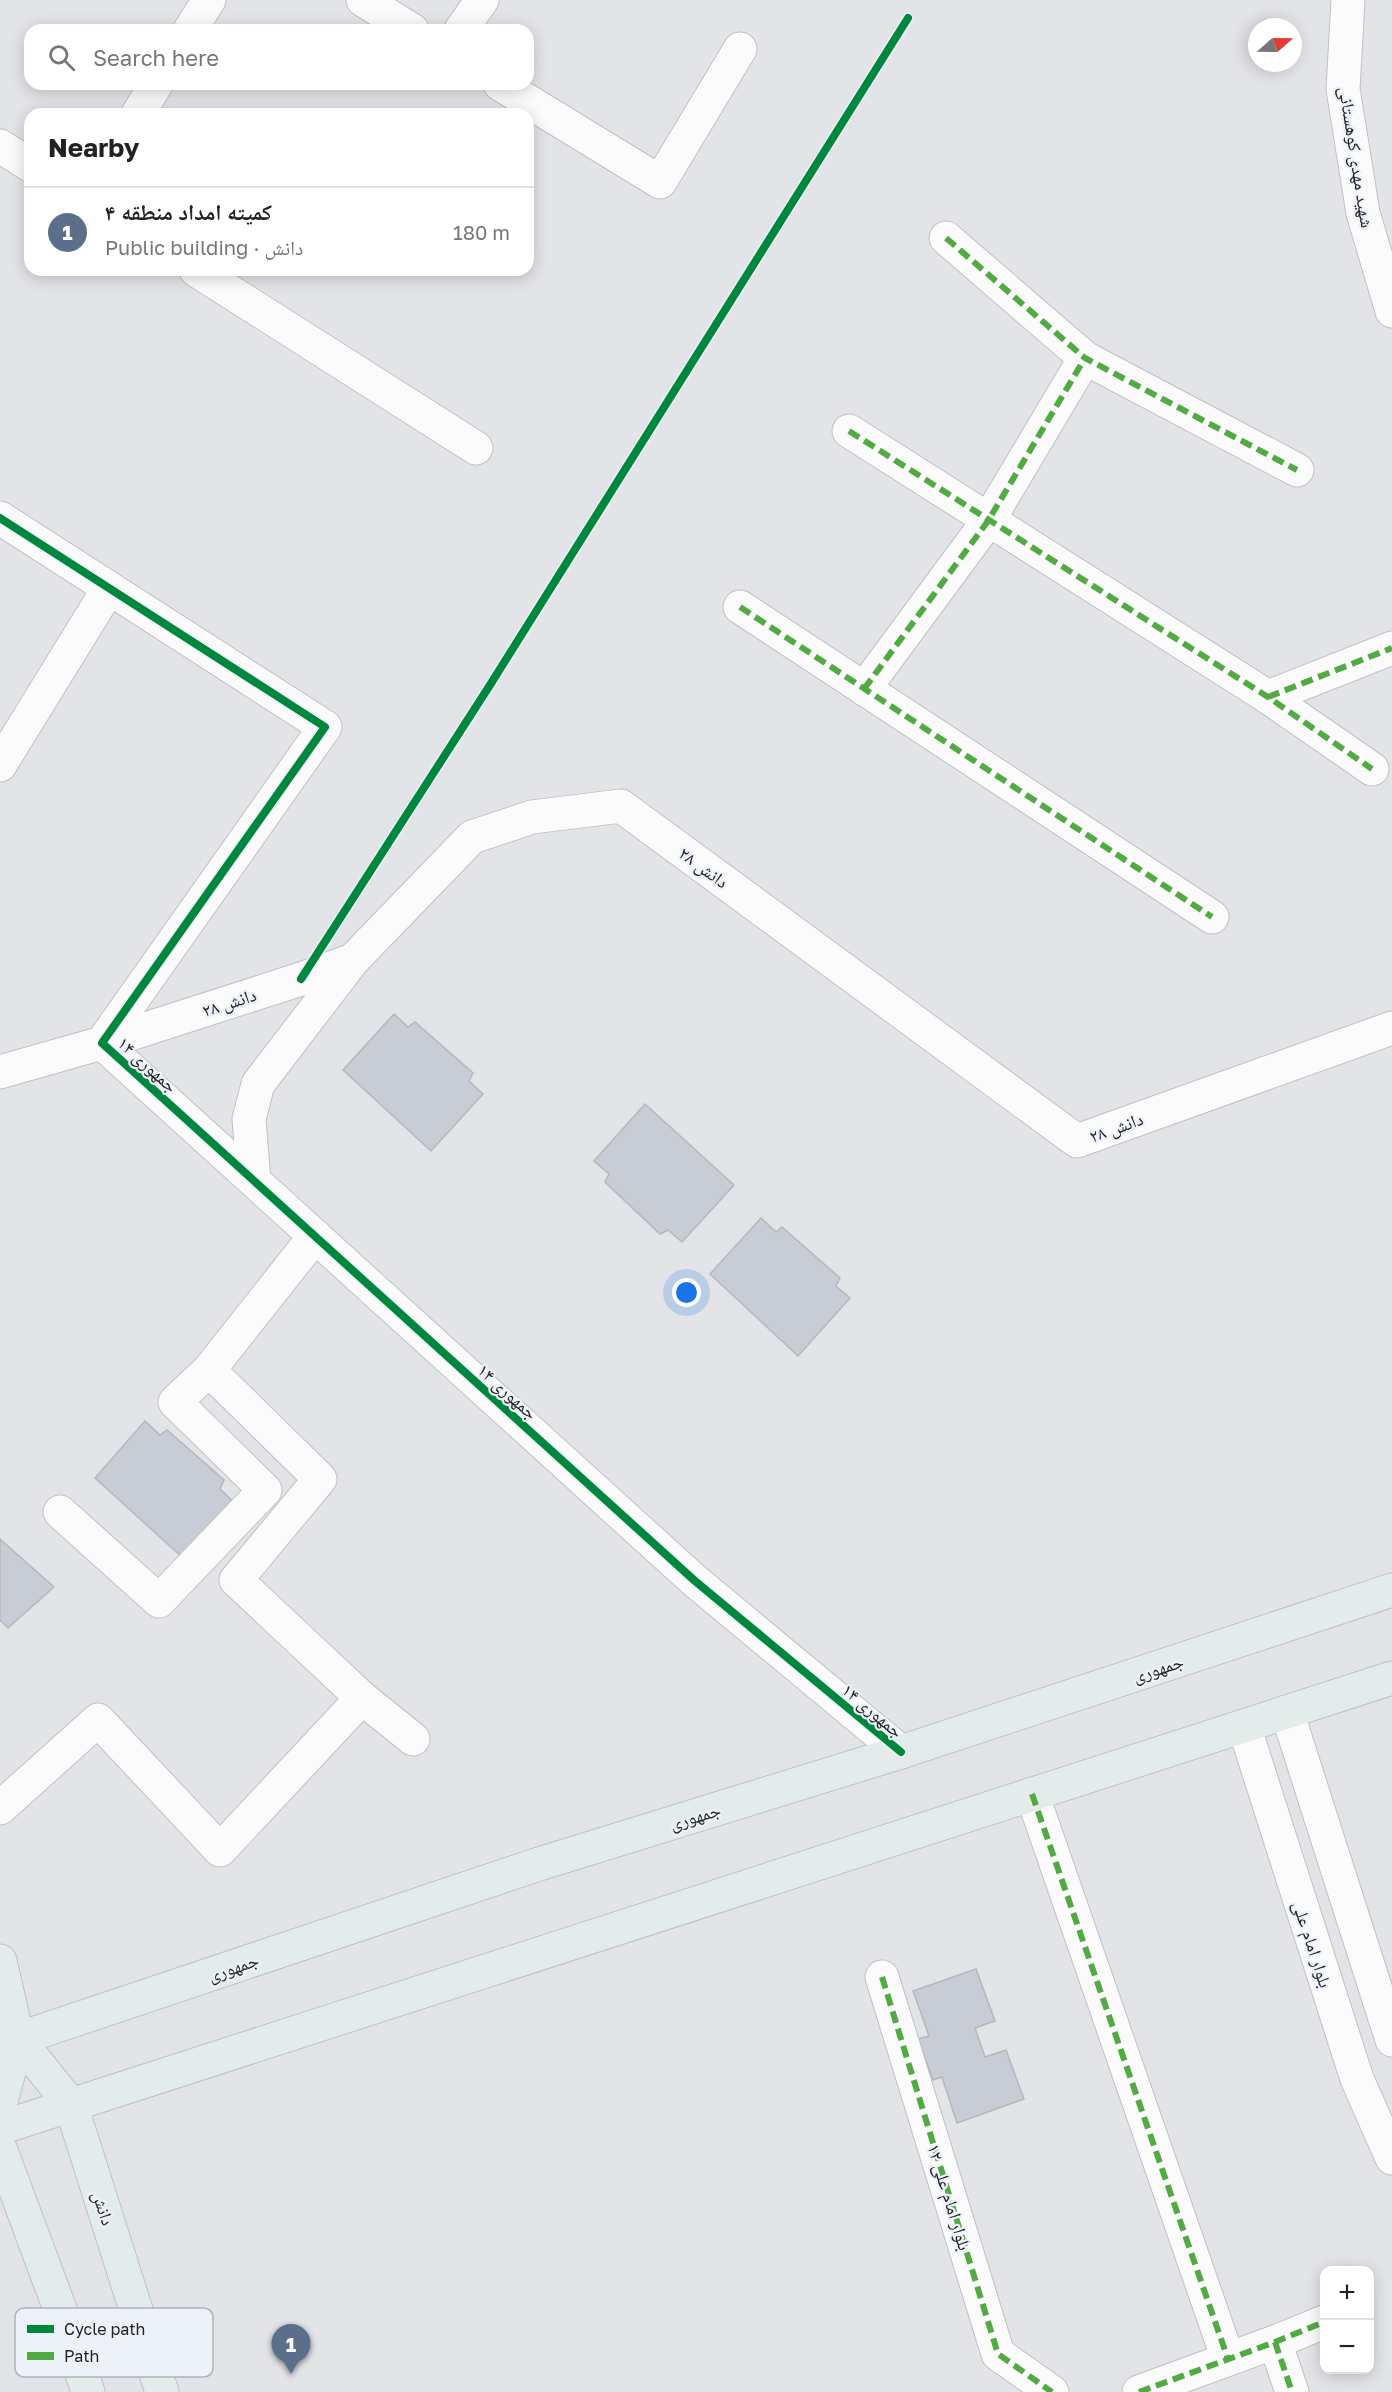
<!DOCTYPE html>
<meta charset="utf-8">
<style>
:root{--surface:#fff;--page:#f2f2f2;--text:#222;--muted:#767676;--line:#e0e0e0;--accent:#b45309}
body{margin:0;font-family:"Golos Text","Noto Naskh Arabic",sans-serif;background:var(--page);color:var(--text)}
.controls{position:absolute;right:18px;bottom:18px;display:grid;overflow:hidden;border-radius:12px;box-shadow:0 3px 15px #0003}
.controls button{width:54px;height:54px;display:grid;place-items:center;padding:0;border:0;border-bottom:2px solid var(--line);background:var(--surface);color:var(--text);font:30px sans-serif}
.compass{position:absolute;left:1248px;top:18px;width:54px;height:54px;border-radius:50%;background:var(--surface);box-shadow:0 3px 15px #0003;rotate:70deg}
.you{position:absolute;left:687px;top:1293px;width:21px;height:21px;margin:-15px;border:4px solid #fff;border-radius:50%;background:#1a73e8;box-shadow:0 0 0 9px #1a73e833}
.badge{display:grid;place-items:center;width:39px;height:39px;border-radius:50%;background:var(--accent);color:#fff;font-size:20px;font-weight:700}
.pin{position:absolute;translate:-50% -50px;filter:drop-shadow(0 2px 3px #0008)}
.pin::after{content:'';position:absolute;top:32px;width:21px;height:18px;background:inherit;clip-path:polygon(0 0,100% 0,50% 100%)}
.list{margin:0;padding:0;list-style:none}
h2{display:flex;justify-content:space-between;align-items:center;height:78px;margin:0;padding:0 24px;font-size:26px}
h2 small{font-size:20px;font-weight:400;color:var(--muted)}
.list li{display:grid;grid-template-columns:39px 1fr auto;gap:18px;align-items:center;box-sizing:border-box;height:90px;padding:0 24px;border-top:2px solid var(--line)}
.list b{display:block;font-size:22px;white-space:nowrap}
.list p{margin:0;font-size:20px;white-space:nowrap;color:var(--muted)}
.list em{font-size:20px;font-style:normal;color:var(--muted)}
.icon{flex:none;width:33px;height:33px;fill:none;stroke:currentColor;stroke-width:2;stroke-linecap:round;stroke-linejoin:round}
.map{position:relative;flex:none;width:1392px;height:2392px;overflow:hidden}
.search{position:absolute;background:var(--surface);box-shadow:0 3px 15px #0003;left:24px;top:24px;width:510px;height:66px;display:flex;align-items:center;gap:15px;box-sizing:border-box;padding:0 21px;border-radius:18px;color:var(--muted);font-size:22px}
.panel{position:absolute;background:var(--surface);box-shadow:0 3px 15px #0003;left:24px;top:108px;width:510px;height:168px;border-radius:18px}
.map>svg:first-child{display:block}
</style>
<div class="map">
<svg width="1392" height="2392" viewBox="0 0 1392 2392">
<rect width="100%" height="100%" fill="#e3e4e8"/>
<g fill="#c7ccd5" stroke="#b6b7ba" stroke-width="1.5">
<path d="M394,1014L408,1027L415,1022L473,1073L469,1081L483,1094L431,1151L343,1070Z"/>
<path d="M645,1104L734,1185L682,1242L668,1230L660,1234L605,1182L609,1174L594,1161Z"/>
<path d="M761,1218L776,1232L782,1227L840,1278L836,1286L850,1298L798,1356L710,1274Z"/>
<path d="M145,1421L160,1435L167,1430L224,1480L220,1489L234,1502L183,1558L95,1478Z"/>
<path d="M0,1539L54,1587L8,1628L0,1620Z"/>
<path d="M976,1969L995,2021L975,2028L985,2057L1006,2050L1024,2099L957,2123L942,2077L933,2080L918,2039L929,2036L913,1991Z"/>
</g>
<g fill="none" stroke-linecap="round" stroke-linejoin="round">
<g stroke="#c0c1c4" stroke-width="35">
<g id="minor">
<path d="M363,0L412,30"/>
<path d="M1348,0L1343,89L1363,213L1392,311"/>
<path d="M190,30L209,0"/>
<path d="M461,30L482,0"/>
<path d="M500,84L660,182L740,49"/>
<path d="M138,114L156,84"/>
<path d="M0,146L30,165"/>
<path d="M946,238L1085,358L1297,470"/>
<path d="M196,270L476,448"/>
<path d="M849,431L1268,697L1372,769"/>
<path d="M0,518L325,727L102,1043L695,1581L901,1752"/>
<path d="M740,607L1212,917"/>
<path d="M864,689L988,521L1085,358"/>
<path d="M1268,697L1392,648"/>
<path d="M0,765L109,588"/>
<path d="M0,1072L102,1043L301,979L353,960L472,837L532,817L621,806L1077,1141L1392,1028"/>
<path d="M254,1180L249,1119L258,1084L353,960"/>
<path d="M315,1236L209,1370L320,1479L236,1580L362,1698L413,1739"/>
<path d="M60,1512L159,1601L265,1490L175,1402L209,1370"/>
<path d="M1287,1712L1392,2040"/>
<path d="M1244,1726L1357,2079L1392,2158"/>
<path d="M1032,1794L1228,2359"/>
<path d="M0,1808L98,1720L220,1850L362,1698"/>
<path d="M882,1977L998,2354L1052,2392"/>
<path d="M1275,2342L1292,2392"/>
<path d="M1139,2392L1275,2342L1324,2322"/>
</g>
</g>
<g stroke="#bfc1c3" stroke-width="35">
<g id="major">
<path d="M0,1961L18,2039L71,2105L162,2392"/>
<path d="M0,2045L539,1864L901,1752L1392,1590"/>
<path d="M0,2105L18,2039"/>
<path d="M0,2128L1392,1678"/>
<path d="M0,2148L67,2328L88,2392"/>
</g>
</g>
<use href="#minor" stroke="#fbfbfc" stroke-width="33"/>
<use href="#major" stroke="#e3ecea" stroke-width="33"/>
<g stroke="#52aa43" stroke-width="6" stroke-dasharray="12 6" stroke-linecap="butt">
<path d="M946,238L1085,358L1297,470"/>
<path d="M849,431L1268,697L1372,769"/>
<path d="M740,607L1212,917"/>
<path d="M864,689L988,521L1085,358"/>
<path d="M1268,697L1392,648"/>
<path d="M1032,1794L1228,2359"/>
<path d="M882,1977L998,2354L1052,2392"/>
<path d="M1275,2342L1292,2392"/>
<path d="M1139,2392L1275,2342L1324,2322"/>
</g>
<g stroke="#edf1f8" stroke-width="11">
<g id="cycleway">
<path d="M0,518L325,727L102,1043L695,1581L901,1752"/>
<path d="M301,979L490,685L908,18"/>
</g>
</g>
<use href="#cycleway" stroke="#00873e" stroke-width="8"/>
</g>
<g text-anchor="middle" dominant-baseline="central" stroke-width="4.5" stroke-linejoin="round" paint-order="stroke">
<g font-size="18" fill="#1f2123" stroke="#edf1f8">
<text transform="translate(1357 157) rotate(81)">شهید مهدی کوهستانی</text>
<text transform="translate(704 867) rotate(36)">دانش ۲۸</text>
<text transform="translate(229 1002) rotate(-18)">دانش ۲۸</text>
<text transform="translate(148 1064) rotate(42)">جمهوری ۱۴</text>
<text transform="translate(1116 1127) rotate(-20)">دانش ۲۸</text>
<text transform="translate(508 1391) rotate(42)">جمهوری ۱۴</text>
<text transform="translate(1158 1668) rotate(-18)">جمهوری</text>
<text transform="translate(873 1710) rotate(40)">جمهوری ۱۴</text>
<text transform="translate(695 1816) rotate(-17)">جمهوری</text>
<text transform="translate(1313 1944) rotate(72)">بلوار امام علی</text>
<text transform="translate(233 1967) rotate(-19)">جمهوری</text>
<text transform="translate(950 2197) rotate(73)">بلوار امام علی ۱۲</text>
<text transform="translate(104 2208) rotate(72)">دانش</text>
</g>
</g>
<rect x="15" y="2308" width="198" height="69" rx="9" fill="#edf1f8" stroke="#afb3b8" stroke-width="1.5"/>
<rect x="27" y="2325" width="27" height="8" fill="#00873e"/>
<rect x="27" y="2352" width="27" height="8" fill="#52aa43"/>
<g font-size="16" fill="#1f2123">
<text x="64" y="2335">Cycle path</text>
<text x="64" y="2362">Path</text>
</g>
</svg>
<div class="controls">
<button>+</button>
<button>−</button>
</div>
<svg class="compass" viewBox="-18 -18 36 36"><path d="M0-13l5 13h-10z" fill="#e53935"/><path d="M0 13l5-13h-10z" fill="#767676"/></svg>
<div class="you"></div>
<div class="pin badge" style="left:291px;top:2374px;background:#5c6f8a">1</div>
<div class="search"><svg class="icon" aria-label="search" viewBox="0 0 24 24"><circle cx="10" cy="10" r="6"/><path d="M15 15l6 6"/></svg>Search here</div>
<section class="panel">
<h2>Nearby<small></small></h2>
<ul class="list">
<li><span class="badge" style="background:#5c6f8a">1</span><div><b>کمیته امداد منطقه ۴</b><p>Public building · دانش</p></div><em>180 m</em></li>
</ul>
</section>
</div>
